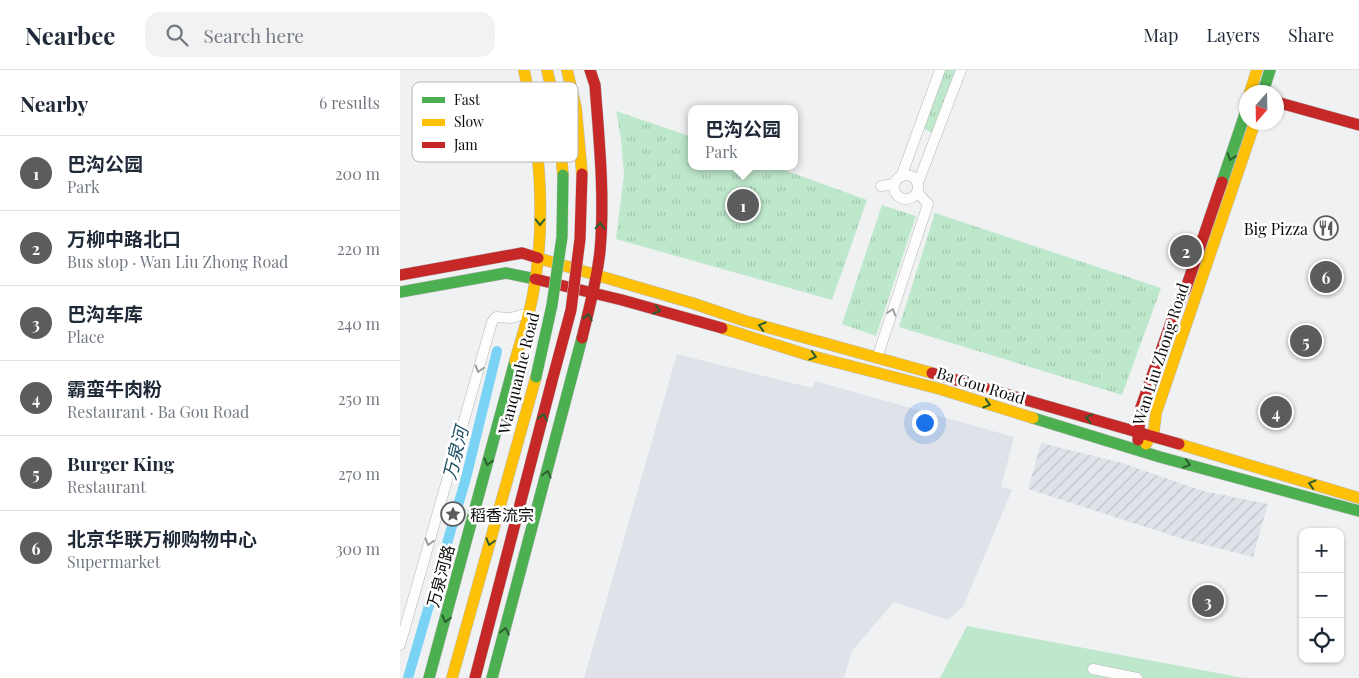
<!DOCTYPE html>
<meta charset="utf-8">
<style>
:root{--surface:#fff;--page:#f2f2f3;--text:#1f2937;--muted:#747a83;--line:#e0e1e3;--accent:#5b5c5d}
body{margin:0;font-family:"Playfair Display","Noto Sans SC",serif;background:var(--page);color:var(--text)}
.controls{position:absolute;right:15px;bottom:15px;display:grid;overflow:hidden;border-radius:10px;box-shadow:0 1px 4px #0004}
.controls button{width:45px;height:45px;display:grid;place-items:center;padding:0;border:0;border-bottom:1px solid var(--line);background:var(--surface);color:var(--text);font:25px sans-serif}
.compass{position:absolute;left:839px;top:15px;width:45px;height:45px;border-radius:50%;background:var(--surface);box-shadow:0 1px 4px #0004;rotate:200deg}
.you{position:absolute;left:524px;top:352px;width:18px;height:18px;margin:-12px;border:4px solid #fff;border-radius:50%;background:#1a73e8;box-shadow:0 0 0 8px #1a73e833}
.badge{display:grid;place-items:center;width:32px;height:32px;border-radius:50%;background:var(--accent);color:#fff;font-size:16px;font-weight:700}
.pin{position:absolute;translate:-50% -50%;border:2px solid #fff;box-shadow:0 1px 5px #0006}
.popup{position:absolute;left:288px;top:35px;width:110px;height:65px;box-sizing:border-box;display:grid;place-content:center;border-radius:10px;background:var(--surface);filter:drop-shadow(0 1px 4px #0005);font-size:16px;white-space:nowrap;color:var(--muted)}
.popup b{font-size:19px;color:var(--text)}
.popup::after{content:'';position:absolute;left:50%;top:100%;margin-left:-10px;border:10px solid transparent;border-top-color:var(--surface)}
.list{margin:0;padding:0;list-style:none}
h2{display:flex;justify-content:space-between;align-items:center;height:65px;margin:0;padding:0 20px;font-size:21px}
h2 small{font-size:16px;font-weight:400;color:var(--muted)}
.list li{display:grid;grid-template-columns:32px 1fr auto;gap:15px;align-items:center;box-sizing:border-box;height:75px;padding:0 20px;border-top:1px solid var(--line)}
.list b{display:block;font-size:19px;white-space:nowrap}
.list p{margin:0;font-size:16px;white-space:nowrap;color:var(--muted)}
.list em{font-size:16px;font-style:normal;color:var(--muted)}
.icon{flex:none;width:28px;height:28px;fill:none;stroke:currentColor;stroke-width:2;stroke-linecap:round;stroke-linejoin:round}
.map{position:relative;flex:none;width:959px;height:608px;overflow:hidden}
header{display:flex;align-items:center;gap:30px;box-sizing:border-box;height:70px;padding:0 25px;background:var(--surface);border-bottom:1px solid var(--line)}
header strong{font-size:24px}
nav{display:flex;gap:28px;margin-inline-start:auto;font-size:18px}
.search{width:350px;height:45px;background:var(--page);display:flex;align-items:center;gap:12px;box-sizing:border-box;padding:0 18px;border-radius:15px;color:var(--muted);font-size:19px}
main{display:flex}
aside{flex:1;background:var(--surface)}
.map>svg:first-child{display:block}
</style>
<header>
<strong>Nearbee</strong>
<div class="search"><svg class="icon" aria-label="search" viewBox="0 0 24 24"><circle cx="10" cy="10" r="6"/><path d="M15 15l6 6"/></svg>Search here</div>
<nav><a>Map</a><a>Layers</a><a>Share</a></nav>
</header>
<main>
<aside>
<h2>Nearby<small>6 results</small></h2>
<ul class="list">
<li><span class="badge">1</span><div><b>巴沟公园</b><p>Park</p></div><em>200 m</em></li>
<li><span class="badge">2</span><div><b>万柳中路北口</b><p>Bus stop · Wan Liu Zhong Road</p></div><em>220 m</em></li>
<li><span class="badge">3</span><div><b>巴沟车库</b><p>Place</p></div><em>240 m</em></li>
<li><span class="badge">4</span><div><b>霸蛮牛肉粉</b><p>Restaurant · Ba Gou Road</p></div><em>250 m</em></li>
<li><span class="badge">5</span><div><b>Burger King</b><p>Restaurant</p></div><em>270 m</em></li>
<li><span class="badge">6</span><div><b>北京华联万柳购物中心</b><p>Supermarket</p></div><em>300 m</em></li>
</ul>
</aside>
<div class="map">
<svg width="959" height="608" viewBox="0 0 959 608">
<defs>
<pattern id="industrial-furrows" width="10" height="10" patternUnits="userSpaceOnUse" patternTransform="scale(1.25)"><rect width="10" height="10" fill="#dfe2e8"/><path d="M-1 1l2-2M0 10L10 0M9 11l2-2" fill="none" stroke="#bec1c6"/></pattern>
<pattern id="park-tufts" width="24" height="20" patternUnits="userSpaceOnUse" patternTransform="scale(1.25)"><rect width="24" height="20" fill="#bee8cb"/><path d="M3 7l-1-3M5 7V3M7 7l1-3M15 17l-1-3M17 17v-4M19 17l1-3" fill="none" stroke="#a2c6ad"/></pattern>
</defs>
<rect width="100%" height="100%" fill="#f0f1f3"/>
<path fill="url(#industrial-furrows)" d="M641,373L722,393L803,421L868,434L853,487L786,470L628,419Z"/>
<path fill="#dfe2e8" d="M277,284L412,318L415,311L614,367L601,417L612,420L563,537L548,550L494,532L452,581L444,608H184Z"/>
<path fill="#bee8cb" d="M567,556L844,608H540Z"/>
<g fill="url(#park-tufts)">
<path d="M544,0H557L533,63L522,58Z"/>
<path d="M216,41L292,67V96H373L467,130L432,230L216,169L224,105L221,69Z"/>
<path d="M482,135L516,146L476,266L442,254Z"/>
<path d="M535,143L761,218L722,325L499,257Z"/>
</g>
<g fill="none" stroke-linecap="round" stroke-linejoin="round">
<path stroke="#7ad2f4" stroke-width="10" d="M8,608L66,408L97,281"/>
<g stroke="#b6b7b8" stroke-width="11">
<g id="street">
<circle cx="506" cy="117" r="12"/>
<path d="M501,107L540,0"/>
<path d="M518,113L561,0"/>
<path d="M481,116L494,114"/>
<path d="M477,288L528,134L518,123"/>
<path d="M0,575L92,252L96,247L111,248L128,243"/>
<path d="M693,599L737,608"/>
</g>
</g>
<g stroke="#b6b7b8" stroke-width="12">
<g id="fast">
<path d="M863,22L870,0"/>
<path d="M822,112L846,41"/>
<path d="M0,222L106,203L135,209"/>
<path d="M633,348L760,387L959,441"/>
<path d="M29,608L115,291"/>
<path d="M92,608L182,268"/>
</g>
</g>
<g stroke="#b6b7b8" stroke-width="12">
<g id="slow">
<path d="M147,0L157,41L163,105"/>
<path d="M167,0L176,38L182,104"/>
<path d="M850,22L857,0"/>
<path d="M138,188L292,233L345,251L532,303"/>
<path d="M322,258L408,285L540,319L633,348"/>
<path d="M115,291C121,269 129,247 133,224C147,150 140,74 124,0"/>
<path d="M746,374L754,360L756,343L855,52"/>
<path d="M779,374L959,428"/>
<path d="M52,608L136,307"/>
</g>
</g>
<g stroke="#b6b7b8" stroke-width="12">
<g id="jam">
<path d="M876,30L880,33L959,55"/>
<path d="M0,205L122,183L138,188"/>
<path d="M135,209L222,230L322,258"/>
<path d="M182,268C189,239 197,210 200,181C205,126 199,70 195,15L190,0"/>
<path d="M532,303L779,374"/>
<path d="M738,370L741,337L774,244L786,218L822,112"/>
<path d="M75,608L152,311"/>
</g>
</g>
<use href="#street" stroke="#fdfdfd" stroke-width="10"/>
<use href="#fast" stroke="#4caf50" stroke-width="11"/>
<use href="#slow" stroke="#ffc107" stroke-width="11"/>
<use href="#jam" stroke="#c62828" stroke-width="11"/>
<g stroke="#cdcecf" stroke-width="12" stroke-linecap="butt">
<path id="fast-bridge" d="M136,307L152,235L162,167L163,105"/>
</g>
<g stroke="#cdcecf" stroke-width="12" stroke-linecap="butt">
<path id="jam-bridge" d="M152,311L171,240L180,169L182,104"/>
</g>
<use href="#fast-bridge" stroke="#4caf50" stroke-width="11"/>
<use href="#jam-bridge" stroke="#c62828" stroke-width="11"/>
</g>
<defs><path id="oneway-chevron" d="M-2-3.5L2.5 0L-2 3.5" fill="none" stroke-width="1.6" stroke-linecap="round" stroke-linejoin="round" transform="scale(1.25)"/></defs>
<g stroke="#2c5d2e">
<use href="#oneway-chevron" transform="translate(831 87) rotate(109)"/>
<use href="#oneway-chevron" transform="translate(140 152) rotate(91)"/>
<use href="#oneway-chevron" transform="translate(200 156) rotate(-88)"/>
<use href="#oneway-chevron" transform="translate(257 240) rotate(16)"/>
<use href="#oneway-chevron" transform="translate(188 247) rotate(-76)"/>
<use href="#oneway-chevron" transform="translate(362 256) rotate(-164)"/>
<use href="#oneway-chevron" transform="translate(413 286) rotate(15)"/>
<use href="#oneway-chevron" transform="translate(587 334) rotate(17)"/>
<use href="#oneway-chevron" transform="translate(143 347) rotate(-76)"/>
<use href="#oneway-chevron" transform="translate(689 348) rotate(-165)"/>
<use href="#oneway-chevron" transform="translate(88 392) rotate(105)"/>
<use href="#oneway-chevron" transform="translate(787 394) rotate(16)"/>
<use href="#oneway-chevron" transform="translate(147 404) rotate(-75)"/>
<use href="#oneway-chevron" transform="translate(912 414) rotate(-164)"/>
<use href="#oneway-chevron" transform="translate(90 472) rotate(106)"/>
<use href="#oneway-chevron" transform="translate(46 549) rotate(105)"/>
<use href="#oneway-chevron" transform="translate(105 561) rotate(-75)"/>
</g>
<g stroke="#9c9c9d">
<use href="#oneway-chevron" transform="translate(492 242) rotate(-72)"/>
<use href="#oneway-chevron" transform="translate(79 299) rotate(106)"/>
<use href="#oneway-chevron" transform="translate(29 472) rotate(106)"/>
</g>
<defs>
<g id="restaurant-ring" transform="scale(1.25)"><circle r="9.5" fill="#fff" stroke="#5b5c5d" stroke-width="1.5"/><path d="M-5-6h1v4h1v-4h1v4h1v-4h1v5L-1.5 .5V6h-2V.5L-5-1ZM5-6V6H3V1.5H1.5Q1.5-4 5-6Z" fill="#5b5c5d"/></g>
<g id="sight-ring" transform="scale(1.25)"><circle r="9.5" fill="#fff" stroke="#5b5c5d" stroke-width="1.5"/><path d="M0-6L1.8-2.2L6-1.7L2.9 1.2L3.7 5.4L0 3.3L-3.7 5.4L-2.9 1.2L-6-1.7L-1.8-2.2Z" fill="#5b5c5d"/></g>
</defs>
<g fill-rule="evenodd">
<use href="#restaurant-ring" x="926" y="158"/>
<use href="#sight-ring" x="53" y="444"/>
</g>
<g text-anchor="middle" dominant-baseline="central" stroke-width="5" stroke-linejoin="round" paint-order="stroke">
<g font-size="16" fill="#0b0b0c" stroke="#fff" text-anchor="end">
<text x="908" y="158">Big Pizza</text>
<text x="70" y="444" text-anchor="start">稻香流宗</text>
</g>
<g font-size="16" fill="#0b0b0c" stroke="#fff">
<text transform="translate(760 284) rotate(-72)">Wan Liu Zhong Road</text>
<text transform="translate(118 303) rotate(-76)">Wanquanhe Road</text>
<text transform="translate(581 315) rotate(17)">Ba Gou Road</text>
<text transform="translate(40 506) rotate(-75)">万泉河路</text>
</g>
<g font-size="18" font-style="italic" fill="#1c4e63" stroke="#fff">
<text transform="translate(55 383) rotate(-76)">万泉河</text>
</g>
</g>
<rect x="12" y="12" width="166" height="80" rx="8" fill="#fff" stroke="#b6b6b6" stroke-width="1"/>
<rect x="22" y="27" width="23" height="6" fill="#4caf50"/>
<rect x="22" y="49" width="23" height="7" fill="#ffc107"/>
<rect x="22" y="72" width="23" height="6" fill="#c62828"/>
<g font-size="14" fill="#0b0b0c">
<text x="54" y="35">Fast</text>
<text x="54" y="57">Slow</text>
<text x="54" y="80">Jam</text>
</g>
</svg>
<div class="controls">
<button>+</button>
<button>−</button>
<button><svg class="icon" aria-label="locate" viewBox="0 0 24 24"><circle cx="12" cy="12" r="6"/><path d="M12 2v4M12 18v4M2 12h4M18 12h4"/></svg></button>
</div>
<svg class="compass" viewBox="-18 -18 36 36"><path d="M0-13l5 13h-10z" fill="#e53935"/><path d="M0 13l5-13h-10z" fill="#747a83"/></svg>
<div class="you"></div>
<div class="pin badge" style="left:343px;top:135px">1</div>
<div class="popup"><b>巴沟公园</b>Park</div>
<div class="pin badge" style="left:786px;top:181px">2</div>
<div class="pin badge" style="left:808px;top:531px">3</div>
<div class="pin badge" style="left:876px;top:342px">4</div>
<div class="pin badge" style="left:906px;top:271px">5</div>
<div class="pin badge" style="left:926px;top:207px">6</div>
</div>
</main>
